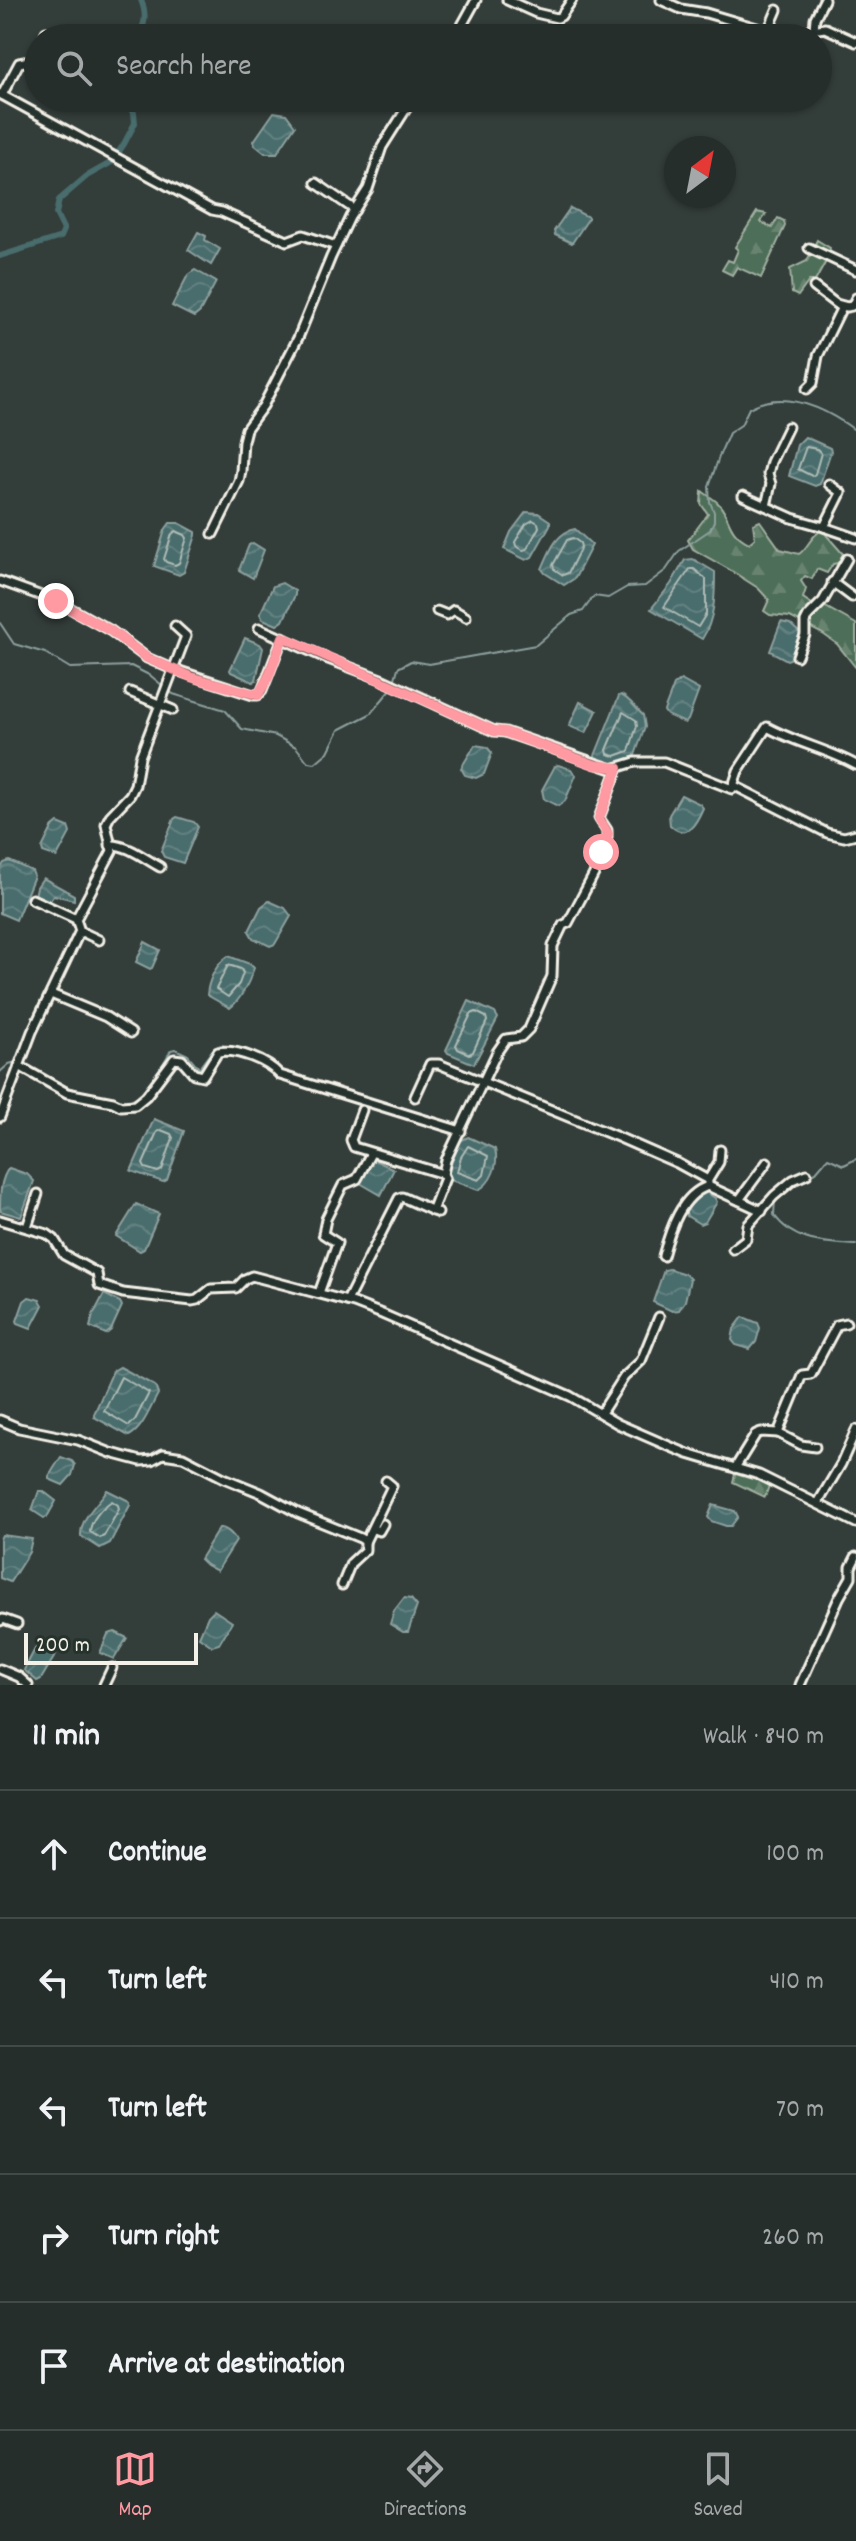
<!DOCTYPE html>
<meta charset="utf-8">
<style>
:root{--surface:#262e2c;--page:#2e3634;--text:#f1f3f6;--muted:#a4a8a9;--line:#424a48;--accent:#ff9aa2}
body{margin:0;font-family:Dekko,sans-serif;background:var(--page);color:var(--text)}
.compass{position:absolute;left:664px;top:136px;width:72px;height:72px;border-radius:50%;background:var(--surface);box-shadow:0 2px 6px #0004;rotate:32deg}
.scale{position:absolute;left:24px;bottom:20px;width:174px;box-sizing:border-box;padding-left:8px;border:4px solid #f4f1e8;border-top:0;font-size:22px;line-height:28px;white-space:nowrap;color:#f4f1e8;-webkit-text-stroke:6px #26332d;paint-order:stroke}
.stop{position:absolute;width:24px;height:24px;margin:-18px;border:6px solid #ff9aa2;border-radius:50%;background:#fff}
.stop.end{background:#ff9aa2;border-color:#fff;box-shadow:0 2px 8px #0008}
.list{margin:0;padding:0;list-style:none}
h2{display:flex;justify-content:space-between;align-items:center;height:104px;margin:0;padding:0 32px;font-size:34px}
h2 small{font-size:26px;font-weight:400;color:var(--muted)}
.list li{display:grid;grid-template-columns:52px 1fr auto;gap:24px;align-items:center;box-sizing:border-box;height:128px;padding:0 32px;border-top:2px solid var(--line)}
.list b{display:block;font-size:30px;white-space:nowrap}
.list em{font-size:26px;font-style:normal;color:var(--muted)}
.icon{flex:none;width:44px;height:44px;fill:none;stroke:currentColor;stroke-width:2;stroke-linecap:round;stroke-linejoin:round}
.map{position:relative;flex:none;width:856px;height:1685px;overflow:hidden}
.search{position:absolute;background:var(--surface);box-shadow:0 2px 6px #0004;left:24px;right:24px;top:24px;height:88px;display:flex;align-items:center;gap:20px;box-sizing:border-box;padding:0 28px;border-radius:44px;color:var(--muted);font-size:30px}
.sheet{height:744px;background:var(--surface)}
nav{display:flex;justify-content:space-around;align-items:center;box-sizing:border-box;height:112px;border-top:2px solid var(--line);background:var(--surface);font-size:22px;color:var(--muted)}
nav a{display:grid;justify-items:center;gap:4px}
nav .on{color:var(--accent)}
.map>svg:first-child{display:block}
</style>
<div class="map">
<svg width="856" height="1685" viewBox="0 0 856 1685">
<defs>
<pattern id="forest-firs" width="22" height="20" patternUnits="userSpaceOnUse" patternTransform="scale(2)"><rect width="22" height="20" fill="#4e6e58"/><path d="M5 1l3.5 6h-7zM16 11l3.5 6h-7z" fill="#688370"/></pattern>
<pattern id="water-waves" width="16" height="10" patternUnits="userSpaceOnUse" patternTransform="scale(2)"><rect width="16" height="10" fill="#486c6c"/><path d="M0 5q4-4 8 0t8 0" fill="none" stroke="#638181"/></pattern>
</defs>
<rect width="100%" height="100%" fill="#333d3a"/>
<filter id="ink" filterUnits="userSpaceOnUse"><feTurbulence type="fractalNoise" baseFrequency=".0125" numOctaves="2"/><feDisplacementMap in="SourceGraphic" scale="16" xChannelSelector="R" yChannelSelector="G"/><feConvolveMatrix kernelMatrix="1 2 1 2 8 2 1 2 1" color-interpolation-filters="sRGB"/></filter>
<g filter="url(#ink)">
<g fill="url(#forest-firs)" stroke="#a1b0a0" stroke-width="2">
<path d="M757,212L766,214L761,222L772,228L778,218L784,221L785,226L761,278L737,267L732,275L722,270L728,260L733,262L738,250L735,247Z"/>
<path d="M817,240L830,248L828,258L813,285L812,281H809L798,296L792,293L790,269L807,261Z"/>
<path d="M702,491C707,495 714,499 718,503C732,519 726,531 749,543L755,538L753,524L760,521L780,549L799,554C809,547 810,536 822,530L843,554L838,563L833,564L827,573L817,569L812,579L805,576L801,581L806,589L803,598L815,606L822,605L856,624V668L837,644L823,634L790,617L770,615L764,611L769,600L758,588L730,570L693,549L688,540L708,514L701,504Z"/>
<path d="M736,1471L770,1483L765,1497L733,1482Z"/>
</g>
<g fill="url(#water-waves)" stroke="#8da19e" stroke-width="2">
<path d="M274,112L286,114L295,126L277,153H265L255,145L254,141Z"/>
<path d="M570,208L588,217V219L572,243L555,235L554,231Z"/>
<path d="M198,232L206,236L205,240L220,249L211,265L188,250Z"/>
<path d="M195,270L216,282L200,312L194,317L172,306L188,275Z"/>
<path d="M805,437L830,448L831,451L820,484L815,486L789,476L797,445Z"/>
<path d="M526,512L538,513L550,521V525L532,557L526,560L504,549L511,532Z"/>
<path d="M170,523H179L196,532V535L184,572L179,575L154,566L165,530Z"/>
<path d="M575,529L592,545L575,578L564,585L545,573L542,569C549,553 556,532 575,529Z"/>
<path d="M253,543L264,550L253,578L239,570L249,545Z"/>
<path d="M693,559L715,572C715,595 715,619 702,639L651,609L671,584L685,560Z"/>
<path d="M282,583L295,591V595L283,621L277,625L263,619L260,614L273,586Z"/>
<path d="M781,622L790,624L801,634L790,659L787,660L770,651Z"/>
<path d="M245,638L260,644L263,648L256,680L253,682L231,672L230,670Z"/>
<path d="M681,680L699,690L688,720L685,723L667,715L664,711L674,685Z"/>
<path d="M621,695C630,699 635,708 643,715L645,727L634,758L614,764L594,758L619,696Z"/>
<path d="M580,702L597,711L586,733L569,726Z"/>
<path d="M475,745L487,747L492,753L484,774L476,778L465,775L461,768Z"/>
<path d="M558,765L571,769L576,775L565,801L558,806L544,799L542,790L555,766Z"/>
<path d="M681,795L700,804L703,808C696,824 687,841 670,825L669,815Z"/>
<path d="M177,817L194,822L198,827L183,863L164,857L161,851L174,819Z"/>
<path d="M58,823L68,827L70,833L57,857L43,852L42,848L52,828Z"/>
<path d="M9,861L32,871L34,876L16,920L0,913V869L4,863Z"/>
<path d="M43,878L74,895V900L54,895L49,902L35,896L37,887Z"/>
<path d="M269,901L285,908L291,916L275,944L270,946L253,938L249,931L261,907Z"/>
<path d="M145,942L160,950L152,968L150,969L136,962Z"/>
<path d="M228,956L250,964L254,968C249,982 242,999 230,1008L207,995C208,981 216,964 228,956Z"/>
<path d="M469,1001L495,1013L498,1018L474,1064L448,1053L446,1050Z"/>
<path d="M154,1119L184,1131L167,1180L163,1182L131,1171Z"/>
<path d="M468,1137L495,1149C499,1164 492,1183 478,1190L453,1181L448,1172L460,1141Z"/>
<path d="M374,1160L394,1169L381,1195L360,1183Z"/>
<path d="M9,1168L27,1174L34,1181L21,1217L0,1211C0,1196 0,1179 9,1168Z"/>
<path d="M702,1190L715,1198L717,1202L705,1222L700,1224L687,1216L685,1209L695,1195Z"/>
<path d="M136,1204L159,1214L144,1249L140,1251L116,1236Z"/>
<path d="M669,1269L685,1274L690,1279L685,1301L679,1310L672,1311L653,1302L664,1270Z"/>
<path d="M104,1294L120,1302L122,1306L111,1330L106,1334L90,1327L93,1315Z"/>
<path d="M29,1297L40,1300L43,1305L31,1328L18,1323L17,1321L24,1301Z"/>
<path d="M743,1317L758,1323L760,1328L756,1342L750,1349L736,1345L732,1340L734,1329Z"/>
<path d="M120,1367L155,1386L158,1394C150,1408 143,1429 129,1436L94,1417V1414L113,1371Z"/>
<path d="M61,1457L72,1461L75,1465L72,1475L63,1485L49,1479V1476Z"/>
<path d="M107,1490L129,1501L130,1505L110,1543L100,1548L81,1536C80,1518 97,1505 107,1490Z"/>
<path d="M39,1491H43L56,1501L47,1517L44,1518L32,1510Z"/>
<path d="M713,1505L735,1511L738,1517L731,1526H726L711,1521L708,1517Z"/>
<path d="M219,1528C225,1527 234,1535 236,1541L217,1571L206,1565L200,1559Z"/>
<path d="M2,1535L32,1539L29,1552L10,1582L0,1578V1539Z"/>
<path d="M404,1598L411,1599L417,1606L408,1632H403L390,1624L394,1611Z"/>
<path d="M214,1610L232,1622L219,1644L212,1646L199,1637L208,1616Z"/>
<path d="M115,1632L127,1638L114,1659L100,1653L108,1634Z"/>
<path d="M41,1645L56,1654L41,1679L37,1681L24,1670L35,1649Z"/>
</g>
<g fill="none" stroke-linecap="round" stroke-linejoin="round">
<g stroke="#afbcb6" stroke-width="2">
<path d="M806,447L817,449L821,453L815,474L812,476L798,469Z"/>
<path d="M533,520L538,523L539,527L527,549L523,550L516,546L515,542L526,524Z"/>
<path d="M176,531L185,535L187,538L179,563L175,565L166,562L164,559L172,534Z"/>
<path d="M573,538L580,543L581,547L568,573L563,575L554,569L553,565L567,540Z"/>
<path d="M690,569H694L706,579V614L698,627L664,607Z"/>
<path d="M623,712L636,720L637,726L629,751L615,756L608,754L607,750Z"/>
<path d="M228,965L241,969L243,973L239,984L228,997L216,989Z"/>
<path d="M476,1012L486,1017L487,1021L473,1052L469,1054L458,1049L456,1045L471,1014Z"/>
<path d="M161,1130L171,1134L173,1138L162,1170L158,1172L145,1168L143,1164L157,1132Z"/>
<path d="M468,1146L488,1156L484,1175L479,1180L457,1172L461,1157Z"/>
<path d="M121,1377L149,1393L135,1420L129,1426L104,1411Z"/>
<path d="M112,1501L118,1505L119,1509L104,1536L100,1538L90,1532C90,1521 102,1507 112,1501Z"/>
</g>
<g stroke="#8da19e" stroke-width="2">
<path d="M0,623L14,644L45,653L70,668L131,666L151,676L163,686"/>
<path d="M394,682L398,668L411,661L429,664L536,645L571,615L583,611L594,596L608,598L627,587L645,586L666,570L679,551L710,530L714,521V512L710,502L709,486L720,454L729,433L741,425L749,408C786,388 826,409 856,431"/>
<path d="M168,690L173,694L225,710L242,729L276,736L296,747L308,762L315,763L328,752L339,730L370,714L392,688"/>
<path d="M25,1064L75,1091"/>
<path d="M0,1072L9,1064L19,1061"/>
<path d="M296,1076L361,1095"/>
<path d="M93,1094C105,1094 114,1099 124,1101C141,1103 164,1063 171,1050L175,1049L188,1055L199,1068L214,1048L221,1045L254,1053L276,1067"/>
<path d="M808,1176L816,1172L828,1158L844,1165L856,1159"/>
<path d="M775,1200L774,1215C794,1243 824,1243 856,1245"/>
<path d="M0,1615L9,1617"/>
</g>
<g stroke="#486c6c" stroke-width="6">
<path d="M136,38C146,25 147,15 141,0"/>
<path d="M0,256L61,237L64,230L56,214L59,200L87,176L112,162L124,144L135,123L134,113L125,98"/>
</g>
<g stroke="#f4f1e8" stroke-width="13">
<g id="street">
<path d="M507,0L536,13L557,18L561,16L572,0"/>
<path d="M661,0L681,9L706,13L774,33L783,34L825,28L856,42"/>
<path d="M814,29L815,18L824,0"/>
<path d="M768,31L777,10"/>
<path d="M44,38L46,32"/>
<path d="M455,38L476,0"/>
<path d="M0,94L212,210L222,212L287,241L303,235L336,246"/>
<path d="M2,95L19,63L35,60L38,57"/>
<path d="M316,183L355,210"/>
<path d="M809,248L856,270"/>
<path d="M814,287L836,304L847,307L852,306L856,298"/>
<path d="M807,389L813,383L818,356L842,307"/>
<path d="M829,484L841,493L824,527L856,538"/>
<path d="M743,496L792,518L824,527"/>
<path d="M766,506L771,484L768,474L771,462L788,427"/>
<path d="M213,534L239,481L241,471L243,441L246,429L263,406L298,338L331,257L350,217L368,189L382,147L413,98"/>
<path d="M0,581L61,603L111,631L147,658L170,668L253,695H258L262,691L283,637"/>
<path d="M832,582L852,597"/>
<path d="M437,611L447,615L454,610L466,617"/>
<path d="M259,628L328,659L381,679L494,731L505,732L612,769L635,762H664L732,789L738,771L767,727C796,743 827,749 856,765"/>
<path d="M797,656L805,635V622L808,616L823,601L847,559"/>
<path d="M130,692L173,710"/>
<path d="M733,785L827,833L844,837L856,834"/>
<path d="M110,845C127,844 145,859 160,867"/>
<path d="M32,899L76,919"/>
<path d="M80,931L99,940"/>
<path d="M51,994L106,1017L131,1033"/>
<path d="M19,1066L67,1093L113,1102L121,1106L135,1105L146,1096L174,1059L182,1060L194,1074L203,1076L218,1052C236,1048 268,1061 280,1075L461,1131"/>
<path d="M415,1097L430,1064H439L620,1138L677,1163L708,1180L719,1162L720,1150"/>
<path d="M362,1110L351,1140L354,1147L443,1174"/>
<path d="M0,1117L32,1032L80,931L76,919L112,851L106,824L110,816L130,795L135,785L140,757L186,636L175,626"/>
<path d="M708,1183V1186L762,1211"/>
<path d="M739,1200L767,1162"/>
<path d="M432,1211L445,1178L443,1174L446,1160L497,1052L506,1039L521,1037L529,1029L552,976L553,946L563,925L568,923L594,874L607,837V830L599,818L618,768"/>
<path d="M0,1220L47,1234L54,1239L64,1255L97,1273L99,1285L123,1293L192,1301L197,1300L211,1289L236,1288L245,1279L252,1276L354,1303L382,1314L570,1396L618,1424L664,1444L688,1454L759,1475L856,1523"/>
<path d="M27,1227L38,1194"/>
<path d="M733,1249L746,1239L748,1225L774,1196L793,1180L807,1174"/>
<path d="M663,1256C670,1230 681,1195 708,1186"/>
<path d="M319,1293L337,1243L323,1234L326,1219L343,1185L357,1179L371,1153"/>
<path d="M347,1301L399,1198L402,1197L438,1213"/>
<path d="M601,1413L624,1377L641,1361L659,1317"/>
<path d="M0,1420L19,1428L78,1440L111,1453L141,1461L152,1460L163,1454L183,1457L224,1478L261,1493L298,1513L360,1538L365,1541V1550L351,1563L342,1585"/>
<path d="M778,1433L801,1445L815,1447"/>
<path d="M735,1468L756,1434L761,1432L778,1433L802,1375L811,1374L837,1325L846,1323"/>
<path d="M818,1503L841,1464L856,1430"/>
<path d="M373,1529L379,1531L383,1524"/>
<path d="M365,1542L392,1486L386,1481"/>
<path d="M0,1621L3,1619L17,1624"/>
<path d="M0,1669L19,1677L28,1685"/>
<path d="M104,1685L112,1668"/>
<path d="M800,1685L839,1598L851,1577V1567L856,1557"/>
</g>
</g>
<use href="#street" stroke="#26332d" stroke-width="7"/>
</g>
</g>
<g fill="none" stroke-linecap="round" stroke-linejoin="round" filter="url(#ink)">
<path stroke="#ff9aa2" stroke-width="10" d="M56,601L111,631L147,658L191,677L258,695L268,678L283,637L494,731L505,732L595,765L618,768L599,818L608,834L601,852"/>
</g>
</svg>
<svg class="compass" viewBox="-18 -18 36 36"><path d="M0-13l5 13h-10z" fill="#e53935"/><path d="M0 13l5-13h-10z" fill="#a4a8a9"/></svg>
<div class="scale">200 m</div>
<div class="stop" style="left:601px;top:852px"></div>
<div class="stop end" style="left:56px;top:601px"></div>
<div class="search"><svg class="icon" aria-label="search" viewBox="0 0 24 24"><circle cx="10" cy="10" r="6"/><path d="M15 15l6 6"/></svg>Search here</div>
</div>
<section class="sheet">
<h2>11 min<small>Walk · 840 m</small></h2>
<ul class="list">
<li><svg class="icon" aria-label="ahead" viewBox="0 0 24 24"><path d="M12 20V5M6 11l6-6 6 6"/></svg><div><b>Continue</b></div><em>100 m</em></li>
<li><svg class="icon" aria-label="left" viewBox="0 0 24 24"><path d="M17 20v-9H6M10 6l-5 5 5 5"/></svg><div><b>Turn left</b></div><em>410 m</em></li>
<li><svg class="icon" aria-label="left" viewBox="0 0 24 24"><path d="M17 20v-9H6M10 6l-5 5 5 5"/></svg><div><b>Turn left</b></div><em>70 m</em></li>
<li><svg class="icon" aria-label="right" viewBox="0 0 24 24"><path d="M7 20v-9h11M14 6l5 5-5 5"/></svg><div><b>Turn right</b></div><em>260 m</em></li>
<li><svg class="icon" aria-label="arrive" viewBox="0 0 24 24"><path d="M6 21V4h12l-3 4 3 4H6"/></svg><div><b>Arrive at destination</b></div></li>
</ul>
</section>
<nav>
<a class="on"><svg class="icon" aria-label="map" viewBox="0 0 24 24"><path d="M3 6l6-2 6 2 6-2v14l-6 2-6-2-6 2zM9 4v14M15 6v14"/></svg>Map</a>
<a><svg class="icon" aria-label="directions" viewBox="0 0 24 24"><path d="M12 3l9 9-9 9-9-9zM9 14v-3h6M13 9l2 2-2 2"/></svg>Directions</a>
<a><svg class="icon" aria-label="saved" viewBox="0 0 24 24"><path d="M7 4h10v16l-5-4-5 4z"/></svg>Saved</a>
</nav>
